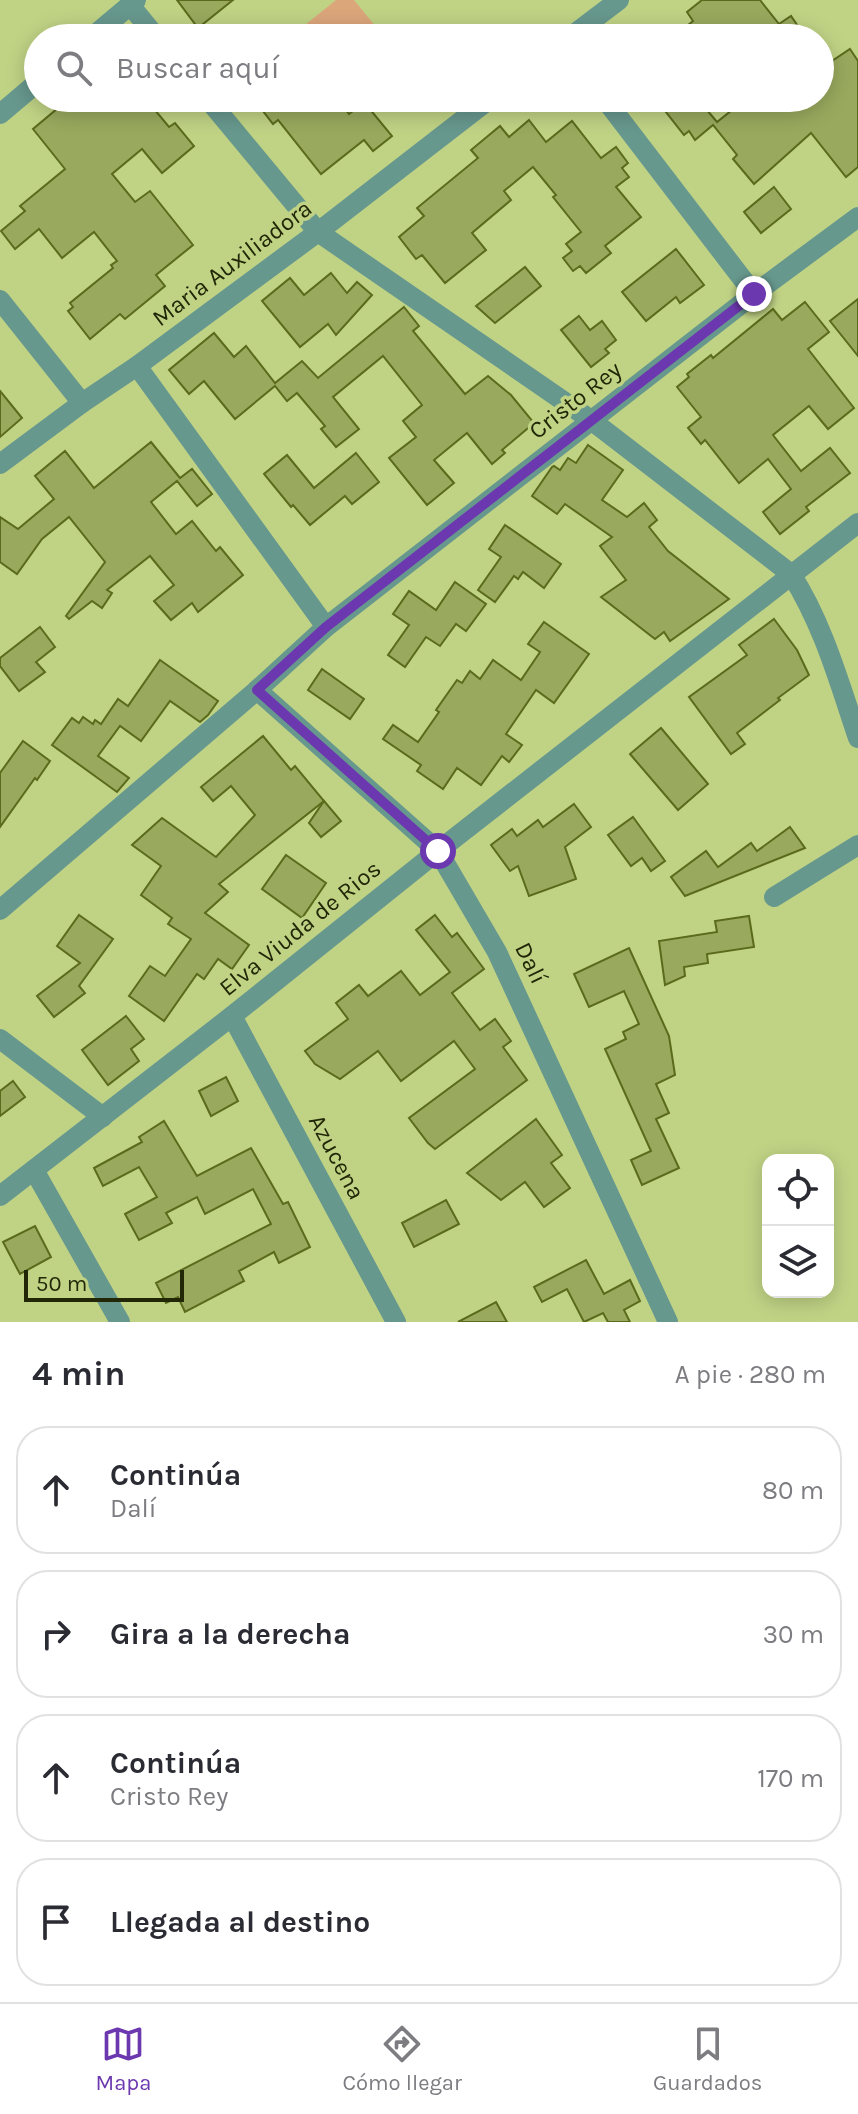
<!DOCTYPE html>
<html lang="es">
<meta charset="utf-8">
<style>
:root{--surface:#fff;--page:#f7f7f7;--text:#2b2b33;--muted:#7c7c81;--line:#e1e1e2;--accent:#6c38af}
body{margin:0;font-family:Karla,sans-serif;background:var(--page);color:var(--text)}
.controls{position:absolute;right:24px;bottom:24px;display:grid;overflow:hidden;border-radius:16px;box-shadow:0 4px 20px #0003}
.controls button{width:72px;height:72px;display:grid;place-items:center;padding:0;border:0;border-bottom:2px solid var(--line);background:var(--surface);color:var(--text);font:40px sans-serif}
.scale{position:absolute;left:24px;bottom:20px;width:160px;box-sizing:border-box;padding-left:8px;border:4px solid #212707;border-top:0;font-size:22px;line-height:28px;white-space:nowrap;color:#212707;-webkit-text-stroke:6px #c0d385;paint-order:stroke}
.stop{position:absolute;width:24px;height:24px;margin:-18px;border:6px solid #6c38af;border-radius:50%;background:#fff}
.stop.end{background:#6c38af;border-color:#fff;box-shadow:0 2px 8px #0008}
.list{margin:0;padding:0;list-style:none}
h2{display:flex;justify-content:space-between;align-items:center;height:104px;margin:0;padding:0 32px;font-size:34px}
h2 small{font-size:26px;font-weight:400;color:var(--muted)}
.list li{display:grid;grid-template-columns:52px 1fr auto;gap:24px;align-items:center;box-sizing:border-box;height:128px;margin:0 16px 16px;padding:0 16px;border:2px solid var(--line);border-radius:32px}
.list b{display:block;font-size:30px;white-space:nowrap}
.list p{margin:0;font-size:26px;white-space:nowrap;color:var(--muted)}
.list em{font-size:26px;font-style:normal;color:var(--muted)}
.icon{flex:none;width:44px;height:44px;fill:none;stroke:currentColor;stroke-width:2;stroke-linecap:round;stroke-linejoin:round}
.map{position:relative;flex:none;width:858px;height:1322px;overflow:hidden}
.search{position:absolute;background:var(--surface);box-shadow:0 4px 20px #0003;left:24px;right:24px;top:24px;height:88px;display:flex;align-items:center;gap:20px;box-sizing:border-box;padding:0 28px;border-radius:44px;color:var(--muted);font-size:30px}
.sheet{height:680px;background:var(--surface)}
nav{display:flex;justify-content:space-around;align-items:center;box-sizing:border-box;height:112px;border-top:2px solid var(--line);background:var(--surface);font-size:22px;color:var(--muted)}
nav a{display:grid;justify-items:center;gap:4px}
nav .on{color:var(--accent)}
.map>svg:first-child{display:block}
</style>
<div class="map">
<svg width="858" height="1322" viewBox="0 0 858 1322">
<rect width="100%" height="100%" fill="#c0d385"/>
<path fill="#dca67b" d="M336,0H354L385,38H316L305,25Z"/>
<g fill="#99aa5e" stroke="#5b6a1b" stroke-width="2">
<path d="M177,0H233L198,28Z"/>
<path d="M702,0H760L779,24L791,16L806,38H672L693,21L687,12Z"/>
<path d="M850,49L858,61V167L846,177L811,133L754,184L733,159L737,155L713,125L695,140L689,131L684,135L655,98H697L717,122L747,98H820V69Z"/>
<path d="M70,98H119L127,108L139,98H145L169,127L175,123L194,146L162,173L142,149L112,174L135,202L150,191L193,245L156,275L165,286L125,319L120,314L90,339L68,311L73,307L70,303L113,268L111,265L117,261L94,232L62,258L39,229L15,249L1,231L25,211L20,206L65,169L33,129Z"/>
<path d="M253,98H337L349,114L364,102L392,136L373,151L364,140L321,174L278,120L273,124Z"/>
<path d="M529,120L546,142L572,121L601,158L616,147L628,163L622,168L629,177L616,187L641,217L605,246L611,253L586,273L580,266L573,271L563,258L572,251L566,244L581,232L553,197L556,195L533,167L504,191L511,200L472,233L486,250L445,283L422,255L416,259L399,237L424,216L417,208L478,158L471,150L500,126L509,137Z"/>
<path d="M774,187L791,209L761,233L744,212Z"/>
<path d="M676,249L704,285L680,303L676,297L646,321L622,292Z"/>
<path d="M525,267L541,286L495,323L476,306Z"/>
<path d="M331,273L347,293L357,282L372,295L336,335L328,324L300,347L262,301L290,278L304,295Z"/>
<path d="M858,299V356L830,321Z"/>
<path d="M805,302L829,332L808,349L854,408L828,429L809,406L773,435L801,471L830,448L850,473L806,507L809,511L780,534L763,512L791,489L768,459L739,483L705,440L701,444L688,428L701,417L677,387L689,377L687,374L711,355L713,358L773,309L782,320Z"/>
<path d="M404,307L419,326L413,331L465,394L488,376L511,395L534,423L502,450L505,453L492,464L467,433L434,460L454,483L427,505L389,458L416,437L403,421L422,405L383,356L333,397L359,429L336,447L321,429L325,426L297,393L287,401L275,386L235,419L204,381L189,394L169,370L214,333L234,357L246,346L275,383L302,361L318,378Z"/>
<path d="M579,316L590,330L602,321L616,340L605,349L609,353L591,367L561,330Z"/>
<path d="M0,391L22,418L0,437Z"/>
<path d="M151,442L180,478L192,469L212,494L197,506L177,481L151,502L176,534L192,521L216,551L220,547L243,575L198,612L192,603L171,620L154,601L174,585L150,556L107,590L112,593L102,608L92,601L69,619L66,616L105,562L69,517L42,539L17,574L0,562V517L18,529L54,499L35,476L65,451L94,488Z"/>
<path d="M588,445L623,470L602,500L627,517L644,503L657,520L649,527L668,551L729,599L670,641L664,632L655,639L601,597L626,580L600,546L612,537L565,504L557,514L532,496L552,467L554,466L560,470L568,458L576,463Z"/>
<path d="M356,453L379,482L352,504L345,496L310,525L293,505L291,507L264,474L287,455L314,488Z"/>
<path d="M505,525L561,564L544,588L523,572L518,579L514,576L495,602L478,590L501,557L489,549Z"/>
<path d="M455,582L486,604L466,631L456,624L440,646L426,637L405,667L388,655L409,625L393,614L409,591L436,610Z"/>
<path d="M774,619L797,650L809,675L778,698L780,700L737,733L745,744L731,754L689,697L747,655L739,645Z"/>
<path d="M544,622L589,654L554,703L536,690L506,734L522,745L509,762L502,756L481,785L457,768L443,789L417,771L421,765L383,739L393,725L418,742L439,712L436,710L457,680L462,683L470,671L480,679L493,660L521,680L540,652L528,644Z"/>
<path d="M40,627L55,647L36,662L45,672L19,691L0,666V658Z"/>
<path d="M160,660L218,701L208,715L200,722L170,701L141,741L120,726L98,756L129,778L117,792L52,745L72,718L79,723L83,717L93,724L95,720L101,724L118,699L128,706Z"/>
<path d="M322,669L364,699L350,719L308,690Z"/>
<path d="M661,728L708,784L678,810L630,754Z"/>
<path d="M263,736L291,770L295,766L324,801L219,884L228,892L205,913L249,945L232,969L218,959L204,979L197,974L164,1021L129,996L150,966L165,976L191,939L168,924L172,918L141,895L161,866L132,845L162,818L216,857L255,815L231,786L213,801L201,787Z"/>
<path d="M23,741L50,761L37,780L35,778L0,827V773Z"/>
<path d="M324,801L341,821L321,837L309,823Z"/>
<path d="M574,804L591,827L565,847L576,879L529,896L518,866L510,871L491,845L512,829L517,836L538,820L543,827Z"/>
<path d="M633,817L665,861L651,871L642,858L631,866L608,835Z"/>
<path d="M790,827L805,848L685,896L671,877L706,851L718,867L751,843L757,851Z"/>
<path d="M286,855L326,883L302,918L262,889Z"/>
<path d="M79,915L113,939L79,986L85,993L54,1017L37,996L80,963L57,946Z"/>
<path d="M435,915L452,937L457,933L484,969L452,993L480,1030L495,1019L511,1041L503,1047L527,1080L435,1149L428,1143L409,1118L475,1069L454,1041L401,1081L378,1051L340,1079L315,1064L305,1051L348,1019L336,1003L359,985L368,996L401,971L420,995L450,972L416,930Z"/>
<path d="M749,916L754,947L707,954L708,963L684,967L685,976L665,985L659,941L717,932L715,921Z"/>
<path d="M629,948L669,1036L675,1075L656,1084L669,1113L656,1119L679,1168L642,1185L631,1160L651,1151L605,1049L626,1039L623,1032L639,1024L624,991L589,1007L574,974Z"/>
<path d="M126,1016L144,1039L131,1049L139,1061L108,1085L82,1050Z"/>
<path d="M226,1077L238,1101L211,1116L199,1091Z"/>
<path d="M13,1081L25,1097L0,1116V1091Z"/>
<path d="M536,1119L562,1155L551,1163L570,1188L544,1207L525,1182L501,1200L467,1173Z"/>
<path d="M164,1121L197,1176L251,1148L283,1204L288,1202L310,1247L279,1263L274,1252L239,1271L244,1281L185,1312L178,1297L166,1303L156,1283L271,1224L253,1189L205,1214L197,1197L166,1213L172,1223L139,1240L125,1214L157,1197L139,1167L103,1186L94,1168L142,1142L139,1137Z"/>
<path d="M446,1200L459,1224L414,1247L402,1223Z"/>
<path d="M35,1226L51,1257L20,1274L3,1242Z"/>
<path d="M586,1260L604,1294L630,1280L640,1301L624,1310L630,1322H608L603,1313L584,1322L567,1289L542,1302L534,1287Z"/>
<path d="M496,1302L507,1322H458Z"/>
</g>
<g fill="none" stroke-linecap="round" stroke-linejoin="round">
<g stroke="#67988e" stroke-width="20">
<path d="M130,5L157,38"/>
<path d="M91,38L136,0"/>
<path d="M569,38L619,0"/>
<path d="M207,98L318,232L591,420L791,574C823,624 839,682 858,738"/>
<path d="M604,98L754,294"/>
<path d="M0,114L38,82"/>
<path d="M0,300L82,403"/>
<path d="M137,366L326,627"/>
<path d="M0,464L82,403L137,366L318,232L491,98"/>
<path d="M257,690L438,851L497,952L668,1322"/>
<path d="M774,897L858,845"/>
<path d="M0,910L257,690L326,627L754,294L858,217"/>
<path d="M232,1016L396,1322"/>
<path d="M0,1039L103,1117"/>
<path d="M34,1170L120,1322"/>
<path d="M0,1196L232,1016L438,851L858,523"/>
</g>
</g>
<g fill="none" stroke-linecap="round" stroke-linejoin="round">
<path stroke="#6c38af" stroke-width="10" d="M438,851L257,690L326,627L754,294"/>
</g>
<g text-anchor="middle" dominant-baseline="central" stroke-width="7" stroke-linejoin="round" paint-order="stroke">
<g font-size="24" fill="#212707" stroke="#c0d385">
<text transform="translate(232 263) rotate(-37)">Maria Auxiliadora</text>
<text transform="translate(575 400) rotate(-38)">Cristo Rey</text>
<text transform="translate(300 928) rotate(-39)">Elva Viuda de Rios</text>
<text transform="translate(531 963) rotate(64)">Dalí</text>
<text transform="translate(337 1157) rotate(62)">Azucena</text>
</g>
</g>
</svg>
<div class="controls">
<button><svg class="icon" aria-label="locate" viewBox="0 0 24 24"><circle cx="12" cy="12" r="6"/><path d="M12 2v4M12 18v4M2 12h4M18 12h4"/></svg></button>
<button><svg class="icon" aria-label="layers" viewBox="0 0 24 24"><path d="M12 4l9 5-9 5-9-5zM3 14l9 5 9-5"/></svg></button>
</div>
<div class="scale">50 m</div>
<div class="stop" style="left:438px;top:851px"></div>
<div class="stop end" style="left:754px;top:294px"></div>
<div class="search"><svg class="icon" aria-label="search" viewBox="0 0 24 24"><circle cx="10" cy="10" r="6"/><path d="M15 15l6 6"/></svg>Buscar aquí</div>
</div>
<section class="sheet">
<h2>4 min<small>A pie · 280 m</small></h2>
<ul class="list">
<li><svg class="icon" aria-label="ahead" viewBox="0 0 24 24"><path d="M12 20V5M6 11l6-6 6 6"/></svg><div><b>Continúa</b><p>Dalí</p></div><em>80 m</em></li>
<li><svg class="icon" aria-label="right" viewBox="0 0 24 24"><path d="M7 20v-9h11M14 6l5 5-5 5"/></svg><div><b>Gira a la derecha</b></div><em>30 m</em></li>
<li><svg class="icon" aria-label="ahead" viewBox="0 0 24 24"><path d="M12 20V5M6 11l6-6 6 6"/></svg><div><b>Continúa</b><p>Cristo Rey</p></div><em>170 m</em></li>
<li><svg class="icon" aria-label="arrive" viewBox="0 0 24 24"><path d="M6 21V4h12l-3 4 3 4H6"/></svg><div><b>Llegada al destino</b></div></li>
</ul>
</section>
<nav>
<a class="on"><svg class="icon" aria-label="map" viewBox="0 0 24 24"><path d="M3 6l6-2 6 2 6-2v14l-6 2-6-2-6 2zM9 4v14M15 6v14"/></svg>Mapa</a>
<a><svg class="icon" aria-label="directions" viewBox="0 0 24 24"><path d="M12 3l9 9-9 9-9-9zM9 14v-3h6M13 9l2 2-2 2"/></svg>Cómo llegar</a>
<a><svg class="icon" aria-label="saved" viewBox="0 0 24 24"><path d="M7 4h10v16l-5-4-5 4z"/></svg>Guardados</a>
</nav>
